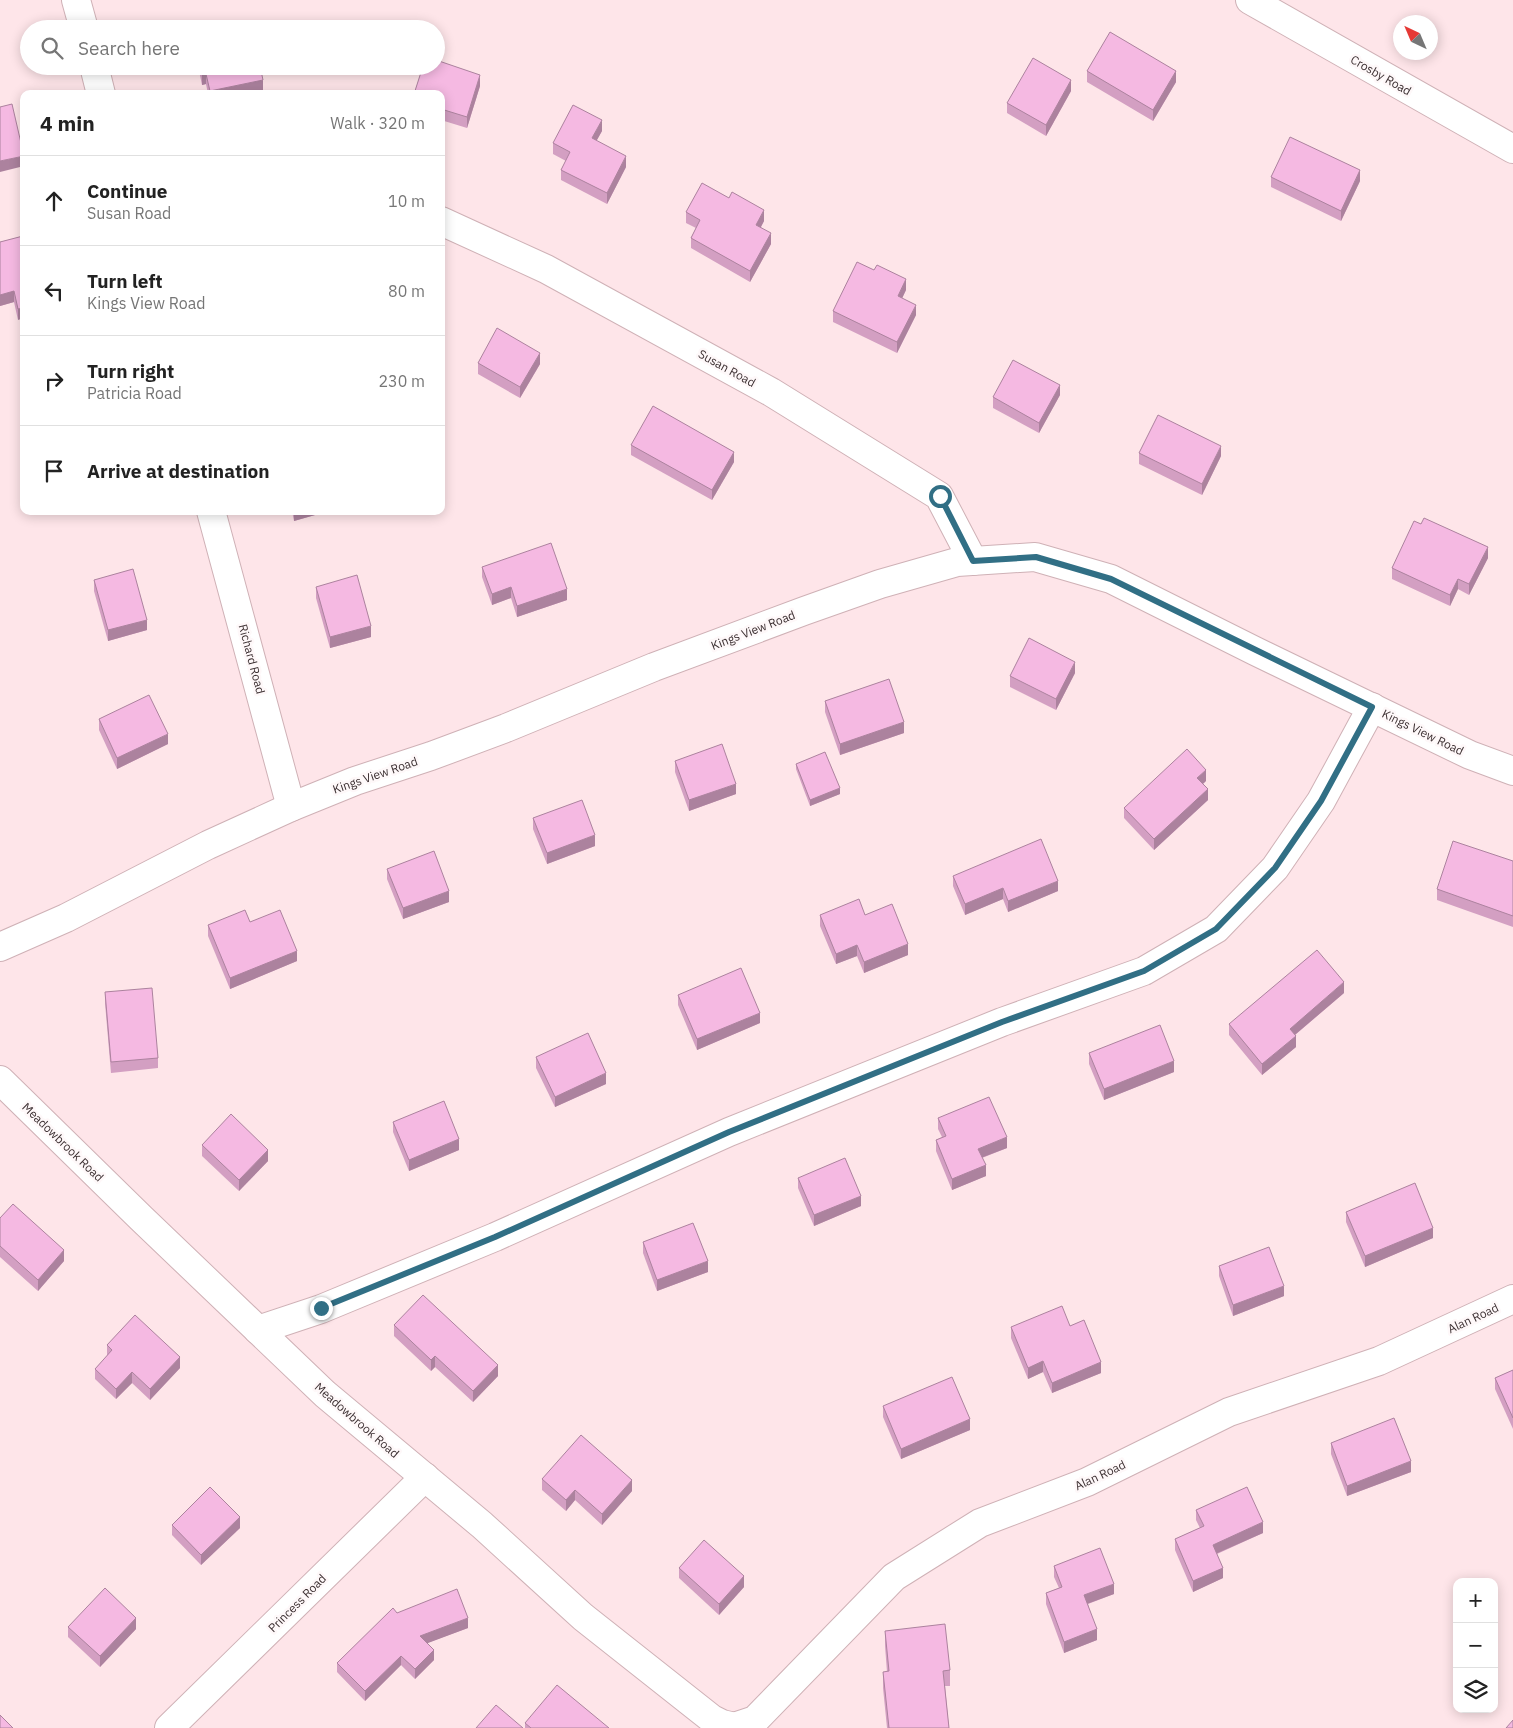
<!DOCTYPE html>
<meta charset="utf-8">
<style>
:root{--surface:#fff;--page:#f6f6f6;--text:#222;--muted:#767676;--line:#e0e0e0}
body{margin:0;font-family:"IBM Plex Sans",sans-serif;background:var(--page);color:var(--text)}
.controls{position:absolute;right:15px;bottom:15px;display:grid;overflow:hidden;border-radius:10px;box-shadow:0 2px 12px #0003}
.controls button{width:45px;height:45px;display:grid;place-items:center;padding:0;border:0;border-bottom:1px solid var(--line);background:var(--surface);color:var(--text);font:25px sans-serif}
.compass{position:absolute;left:1393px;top:15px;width:45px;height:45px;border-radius:50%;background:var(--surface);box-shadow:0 2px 12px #0003;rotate:316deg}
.stop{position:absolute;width:15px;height:15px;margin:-11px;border:4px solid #316f85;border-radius:50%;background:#fff}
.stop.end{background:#316f85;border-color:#fff;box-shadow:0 1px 5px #0008}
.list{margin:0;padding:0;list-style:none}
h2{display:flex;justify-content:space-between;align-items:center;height:65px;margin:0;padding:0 20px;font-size:21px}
h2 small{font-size:16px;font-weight:400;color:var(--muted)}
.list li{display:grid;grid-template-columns:32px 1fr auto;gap:15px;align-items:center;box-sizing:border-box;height:90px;padding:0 20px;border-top:1px solid var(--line)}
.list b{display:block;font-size:19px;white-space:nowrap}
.list p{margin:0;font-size:16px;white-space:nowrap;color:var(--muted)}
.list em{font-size:16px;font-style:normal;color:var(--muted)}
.icon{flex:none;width:28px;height:28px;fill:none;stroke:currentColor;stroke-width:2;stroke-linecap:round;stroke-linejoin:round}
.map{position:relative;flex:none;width:1513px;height:1728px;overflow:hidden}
.search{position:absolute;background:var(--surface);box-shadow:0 2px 12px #0003;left:20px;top:20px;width:425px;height:55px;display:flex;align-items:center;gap:12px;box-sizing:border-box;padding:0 18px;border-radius:28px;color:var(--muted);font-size:19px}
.panel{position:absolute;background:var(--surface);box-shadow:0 2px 12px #0003;left:20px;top:90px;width:425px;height:425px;border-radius:10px}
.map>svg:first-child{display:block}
</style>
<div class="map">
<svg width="1513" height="1728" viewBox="0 0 1513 1728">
<rect width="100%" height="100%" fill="#fee5e9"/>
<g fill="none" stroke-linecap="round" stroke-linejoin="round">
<g stroke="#cfb1b6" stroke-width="30">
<g id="minor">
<path d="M76,0L84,29"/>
<path d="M1250,0L1513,149"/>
<path d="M94,66L101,94"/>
<path d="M441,221L546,269L771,392L939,496L973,561"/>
<path d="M211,511L291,807"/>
<path d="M0,947L66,918L208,845L291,807L355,781L431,756L506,728L654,667L804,611L880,584L957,562L1035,557L1111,579L1255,651L1470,755L1513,771"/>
<path d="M0,1080L141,1218L325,1394L482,1525L583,1617L712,1719L722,1724L739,1728"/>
<path d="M258,1330L321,1309L495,1237L729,1132L1002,1022L1144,971L1216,929L1275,868L1321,801L1372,707"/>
<path d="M737,1726L755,1720L894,1577L980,1523L1087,1482L1229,1412L1379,1361L1513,1299"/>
<path d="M169,1728L425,1477"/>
</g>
</g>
<use href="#minor" stroke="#fff" stroke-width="28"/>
</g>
<g fill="#d39fc2">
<path d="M198,66H260L263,91L248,94H208L206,84L202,85Z"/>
<path d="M1087,71L1176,82L1153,121L1087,82Z"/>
<path d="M480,86L467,128L441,120V94Z"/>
<path d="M1071,91L1046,136L1007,113V103Z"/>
<path d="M602,131L596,141L626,167L607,204L561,180V170L566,161L553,154V143Z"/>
<path d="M1271,177L1360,181L1341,221L1271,187Z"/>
<path d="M686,212L764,221L761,227L771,244L750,282L691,248V238L696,228L686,223Z"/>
<path d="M23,236L18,320L14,302L0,306V242Z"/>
<path d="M906,290L902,298L916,315L897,353L833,322V311Z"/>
<path d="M478,363L540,364L520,398L478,374Z"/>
<path d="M1060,395L1039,433L993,408V397Z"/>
<path d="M631,445L734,462L712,500L631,455Z"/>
<path d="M1139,453L1221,456L1202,495L1139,464Z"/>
<path d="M292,511H329L294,521Z"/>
<path d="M1421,524L1488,558L1469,595L1458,589L1450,606L1392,579V568Z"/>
<path d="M482,567L567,600L517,617L511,598L492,605L482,577Z"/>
<path d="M94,580L147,630L108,641L94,591Z"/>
<path d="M316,587L371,637L330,648L316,598Z"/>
<path d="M1075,673L1056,710L1010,687V676Z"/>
<path d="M825,701L904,733L840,755L825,712Z"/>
<path d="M99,719L168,744L117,769L99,730Z"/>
<path d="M675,761L736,794L689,811L675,772Z"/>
<path d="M796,764L840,794L810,806L796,769Z"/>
<path d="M1206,781L1203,784L1208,800L1154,850L1124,818V808Z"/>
<path d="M533,818L595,846L547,864L533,829Z"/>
<path d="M1513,861V927L1437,900V889Z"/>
<path d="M387,869L449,902L403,919L387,879Z"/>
<path d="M953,876L1058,891L1008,912L1003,899L965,915L953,886Z"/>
<path d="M820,915H865L908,955L864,973L857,956L836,964L820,926Z"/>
<path d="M250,922L297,961L230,989L208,936V925Z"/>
<path d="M105,992L158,1058V1068L111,1073L105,1003Z"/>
<path d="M1344,993L1295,1035L1296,1047L1262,1075L1229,1035V1024Z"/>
<path d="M678,995L760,1023L697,1050L678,1005Z"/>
<path d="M1089,1053L1174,1072L1104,1100L1089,1064Z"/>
<path d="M536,1057L606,1084L555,1107L536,1068Z"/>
<path d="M938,1118L1007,1148L982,1158L986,1176L952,1190L936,1151V1140L942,1137L938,1129Z"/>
<path d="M393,1122L459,1150L409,1171L393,1132Z"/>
<path d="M202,1145L268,1161L239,1191L202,1156Z"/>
<path d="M798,1178L861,1206L814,1226L798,1188Z"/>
<path d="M1346,1212L1433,1238L1365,1267L1346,1222Z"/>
<path d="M0,1218L64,1261L38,1291L0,1257Z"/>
<path d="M643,1242L708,1272L657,1291L643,1253Z"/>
<path d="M1219,1266L1284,1296L1233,1316L1219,1276Z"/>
<path d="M394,1325L498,1376L473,1402L435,1367L431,1371L394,1336Z"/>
<path d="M1070,1326L1101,1373L1052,1393L1043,1372L1028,1379L1011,1338V1327Z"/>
<path d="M107,1345L180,1368L150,1400L132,1383L116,1399L95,1379V1369L107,1356Z"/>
<path d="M1513,1370V1429L1495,1389V1378Z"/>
<path d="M883,1406L970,1430L901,1459L883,1417Z"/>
<path d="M1331,1443L1411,1472L1347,1496L1331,1454Z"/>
<path d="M542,1479L632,1491L602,1525L575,1500L566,1511L542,1490Z"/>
<path d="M1196,1510L1263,1533L1217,1554L1223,1578L1193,1592L1175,1550V1539L1200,1528L1196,1520Z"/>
<path d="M172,1525L240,1528L201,1565L172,1535Z"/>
<path d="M1054,1566L1114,1594L1088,1604L1097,1640L1064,1653L1046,1604V1593L1059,1588L1054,1577Z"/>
<path d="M679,1568L744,1587L719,1615L679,1578Z"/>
<path d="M397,1613L468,1628L427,1643L434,1660L415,1679L401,1665L365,1701L337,1672V1663Z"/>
<path d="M68,1627L136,1629L100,1667L68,1637Z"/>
<path d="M885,1631L950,1670V1686H945L949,1728H887L883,1688V1672H887L885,1646Z"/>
<path d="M525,1723L609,1728H525Z"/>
</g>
<g fill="#ac829e">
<path d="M1176,71V82L1153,121V110Z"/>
<path d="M202,74H206V84L202,85Z"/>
<path d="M480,75V86L467,128V117Z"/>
<path d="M263,80V91L248,94H210V91Z"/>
<path d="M1071,80V91L1046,136V125Z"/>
<path d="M602,120V131L592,149V138Z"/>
<path d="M24,156V166L0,172V161Z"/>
<path d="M626,156V167L607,204V193Z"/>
<path d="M1360,170V181L1341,221V211Z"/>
<path d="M764,210V221L756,236V225Z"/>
<path d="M771,233V244L750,282V271Z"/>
<path d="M906,279V290L898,307V296Z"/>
<path d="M14,291V302L0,306V295Z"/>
<path d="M916,305V315L897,353V342Z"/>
<path d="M24,308V318L18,320V309Z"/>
<path d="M540,353V364L520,398V387Z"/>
<path d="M1060,385V395L1039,433V423Z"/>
<path d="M1221,446V456L1202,495V484Z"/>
<path d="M734,452V462L712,500V490Z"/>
<path d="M294,511H329L294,521Z"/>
<path d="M1488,547V558L1469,595V584Z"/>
<path d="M1458,579V589L1450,606V595Z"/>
<path d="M511,587V598L492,605V594Z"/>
<path d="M567,589V600L517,617V606Z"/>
<path d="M147,620V630L108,641V630Z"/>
<path d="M371,626V637L330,648V637Z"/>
<path d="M1075,662V673L1056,710V699Z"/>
<path d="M904,722V733L840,755V744Z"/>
<path d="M168,734V744L117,769V758Z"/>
<path d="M1206,770V781L1197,789V778Z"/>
<path d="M736,784V794L689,811V800Z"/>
<path d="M840,788V794L810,806V800Z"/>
<path d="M1208,789V800L1154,850V839Z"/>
<path d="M595,835V846L547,864V853Z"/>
<path d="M1058,881V891L1008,912V901Z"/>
<path d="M1003,888V899L965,915V904Z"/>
<path d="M449,891V902L403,919V908Z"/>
<path d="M908,944V955L864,973V962Z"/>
<path d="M857,945V956L836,964V954Z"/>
<path d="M297,951V961L230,989V978Z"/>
<path d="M1344,982V993L1290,1039V1029Z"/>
<path d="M760,1013V1023L697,1050V1039Z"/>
<path d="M1296,1036V1047L1262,1075V1064Z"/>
<path d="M1174,1061V1072L1104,1100V1089Z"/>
<path d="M606,1073V1084L555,1107V1097Z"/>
<path d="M1007,1137V1148L978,1159V1149Z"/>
<path d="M459,1139V1150L409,1171V1160Z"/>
<path d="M268,1150V1161L239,1191V1180Z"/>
<path d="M986,1165V1176L952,1190V1179Z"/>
<path d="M861,1196V1206L814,1226V1215Z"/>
<path d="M1433,1228V1238L1365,1267V1256Z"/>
<path d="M64,1250V1261L38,1291V1280Z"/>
<path d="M708,1261V1272L657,1291V1280Z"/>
<path d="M1284,1286V1296L1233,1316V1305Z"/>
<path d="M435,1356V1367L431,1371V1360Z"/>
<path d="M180,1357V1368L150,1400V1389Z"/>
<path d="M1043,1361V1372L1028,1379V1368Z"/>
<path d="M1101,1362V1373L1052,1393V1383Z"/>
<path d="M498,1365V1376L473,1402V1391Z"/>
<path d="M132,1372V1383L116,1399V1389Z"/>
<path d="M970,1419V1430L901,1459V1449Z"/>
<path d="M1411,1461V1472L1347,1496V1486Z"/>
<path d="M632,1480V1491L602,1525V1514Z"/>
<path d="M575,1490V1500L566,1511V1500Z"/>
<path d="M240,1517V1528L201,1565V1555Z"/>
<path d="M1263,1522V1533L1213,1555V1545Z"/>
<path d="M1223,1568V1578L1193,1592V1581Z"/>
<path d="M744,1576V1587L719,1615V1604Z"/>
<path d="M1114,1584V1594L1084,1605V1595Z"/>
<path d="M136,1618V1629L100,1667V1656Z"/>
<path d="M468,1618V1628L420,1646V1636Z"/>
<path d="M1097,1629V1640L1064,1653V1642Z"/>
<path d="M434,1650V1660L415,1679V1669Z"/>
<path d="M401,1656V1665L365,1701V1691Z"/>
</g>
<g fill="#f5b9e2" stroke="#ac829e">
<path d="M229,26L230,29H215Z"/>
<path d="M1110,32L1176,71L1153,110L1087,71Z"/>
<path d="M1033,58L1071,80L1046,125L1007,103Z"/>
<path d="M436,60L480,75L467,117L441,109V94H414L423,66H436Z"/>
<path d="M200,66H260L263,80L210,91L206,74H202Z"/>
<path d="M12,104L24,156L0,161V107Z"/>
<path d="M573,105L602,120L592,138L626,156L607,193L561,170L570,152L553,143Z"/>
<path d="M1290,137L1360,170L1341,211L1271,177Z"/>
<path d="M702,183L729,198L732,192L764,210L756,225L771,233L750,271L691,238L700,220L686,212Z"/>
<path d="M23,236L24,240V308L18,309L14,291L0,295V242Z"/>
<path d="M857,262L874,270L877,265L906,279L898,296L916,305L897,342L833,311Z"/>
<path d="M497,328L540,353L520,387L478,363Z"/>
<path d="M1013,360L1060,385L1039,423L993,397Z"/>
<path d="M653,406L734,452L712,490L631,445Z"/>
<path d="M1158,415L1221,446L1202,484L1139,453Z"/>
<path d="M1424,518L1488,547L1469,584L1458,579L1450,595L1392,568L1414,521L1421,524Z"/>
<path d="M551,543L567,589L517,606L511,587L492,594L482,567Z"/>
<path d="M133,569L147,620L108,630L94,580Z"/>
<path d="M357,575L371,626L330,637L316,587Z"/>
<path d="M1029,638L1075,662L1056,699L1010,676Z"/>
<path d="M889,679L904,722L840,744L825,701Z"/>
<path d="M149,695L168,734L117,758L99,719Z"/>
<path d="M722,744L736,784L689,800L675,761Z"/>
<path d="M1187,749L1206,770L1197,778L1208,789L1154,839L1124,808Z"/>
<path d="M825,752L840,788L810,800L796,764Z"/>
<path d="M582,800L595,835L547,853L533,818Z"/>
<path d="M1041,839L1058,881L1008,901L1003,888L965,904L953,876Z"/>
<path d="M1453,841L1513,861V916L1437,889Z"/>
<path d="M434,851L449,891L403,908L387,869Z"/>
<path d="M859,899L865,915L892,904L908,944L864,962L857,945L836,954L820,915Z"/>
<path d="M245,910L250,922L280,910L297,951L230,978L208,925Z"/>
<path d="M1317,950L1344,982L1290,1029L1296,1036L1262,1064L1229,1024Z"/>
<path d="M741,968L760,1013L697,1039L678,995Z"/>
<path d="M152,988L158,1058L111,1062L105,992Z"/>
<path d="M1160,1025L1174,1061L1104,1089L1089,1053Z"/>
<path d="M588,1033L606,1073L555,1097L536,1057Z"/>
<path d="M989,1097L1007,1137L978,1149L986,1165L952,1179L936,1140L946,1136L938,1118Z"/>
<path d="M444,1101L459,1139L409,1160L393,1122Z"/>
<path d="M231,1114L268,1150L239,1180L202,1145Z"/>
<path d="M845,1158L861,1196L814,1215L798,1178Z"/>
<path d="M1415,1183L1433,1228L1365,1256L1346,1212Z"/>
<path d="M13,1204L64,1250L38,1280L0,1246V1218Z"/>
<path d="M693,1223L708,1261L657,1280L643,1242Z"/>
<path d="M1269,1247L1284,1286L1233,1305L1219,1266Z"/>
<path d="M423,1295L498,1365L473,1391L435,1356L431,1360L394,1325Z"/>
<path d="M1062,1306L1070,1326L1084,1320L1101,1362L1052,1383L1043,1361L1028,1368L1011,1327Z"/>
<path d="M135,1315L180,1357L150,1389L132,1372L116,1389L95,1369L112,1350L107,1345Z"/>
<path d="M1513,1370V1418L1495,1378Z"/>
<path d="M952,1377L970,1419L901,1449L883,1406Z"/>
<path d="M1394,1418L1411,1461L1347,1486L1331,1443Z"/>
<path d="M581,1435L632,1480L602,1514L575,1490L566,1500L542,1479Z"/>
<path d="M210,1487L240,1517L201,1555L172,1525Z"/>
<path d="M1247,1487L1263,1522L1213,1545L1223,1568L1193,1581L1175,1539L1204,1526L1196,1510Z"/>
<path d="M704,1540L744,1576L719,1604L679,1568Z"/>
<path d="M1100,1548L1114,1584L1084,1595L1097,1629L1064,1642L1046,1593L1062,1587L1054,1566Z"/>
<path d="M105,1588L136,1618L100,1656L68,1627Z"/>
<path d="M457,1589L468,1618L420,1636L434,1650L415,1669L401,1656L365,1691L337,1663L393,1608L397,1613Z"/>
<path d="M945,1624L950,1670L943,1671L949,1728H889L883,1672L889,1671L885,1631Z"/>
<path d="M557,1685L609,1728H531L525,1723Z"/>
<path d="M496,1705L523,1728H476Z"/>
<path d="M0,1715L13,1728H0Z"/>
<path d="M1513,1720V1728H1506Z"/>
</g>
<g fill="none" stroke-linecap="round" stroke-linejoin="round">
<path stroke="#316f85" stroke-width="6" d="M321,1308L495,1237L729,1132L1002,1022L1144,971L1216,929L1275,868L1321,801L1372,707L1111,579L1036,557L973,561L940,496"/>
</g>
<g text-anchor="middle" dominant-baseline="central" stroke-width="5" stroke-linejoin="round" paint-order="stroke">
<g font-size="12" fill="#3c3032" stroke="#fef8f9">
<text transform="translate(1381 75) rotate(30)">Crosby Road</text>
<text transform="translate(727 368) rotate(29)">Susan Road</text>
<text transform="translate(753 630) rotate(-21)">Kings View Road</text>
<text transform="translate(252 659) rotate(75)">Richard Road</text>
<text transform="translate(1423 732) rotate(26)">Kings View Road</text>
<text transform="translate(375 775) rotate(-19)">Kings View Road</text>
<text transform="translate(63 1142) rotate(44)">Meadowbrook Road</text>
<text transform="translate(1473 1318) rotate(-25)">Alan Road</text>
<text transform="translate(357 1420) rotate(41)">Meadowbrook Road</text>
<text transform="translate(1100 1475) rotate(-25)">Alan Road</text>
<text transform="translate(297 1603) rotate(-45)">Princess Road</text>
</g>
</g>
</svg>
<div class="controls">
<button>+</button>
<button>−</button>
<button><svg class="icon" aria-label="layers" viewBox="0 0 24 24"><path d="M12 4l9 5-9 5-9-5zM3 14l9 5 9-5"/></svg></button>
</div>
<svg class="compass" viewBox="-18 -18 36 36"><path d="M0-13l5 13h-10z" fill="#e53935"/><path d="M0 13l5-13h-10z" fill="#767676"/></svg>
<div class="stop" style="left:940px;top:496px"></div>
<div class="stop end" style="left:321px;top:1308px"></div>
<div class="search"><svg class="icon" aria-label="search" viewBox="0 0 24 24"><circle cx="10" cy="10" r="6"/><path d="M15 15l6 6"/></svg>Search here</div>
<section class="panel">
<h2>4 min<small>Walk · 320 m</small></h2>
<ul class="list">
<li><svg class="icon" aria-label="ahead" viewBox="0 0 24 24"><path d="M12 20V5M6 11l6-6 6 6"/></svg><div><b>Continue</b><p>Susan Road</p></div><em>10 m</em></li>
<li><svg class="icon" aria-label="left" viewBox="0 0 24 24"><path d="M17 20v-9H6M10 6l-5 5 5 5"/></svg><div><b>Turn left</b><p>Kings View Road</p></div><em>80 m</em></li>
<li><svg class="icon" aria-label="right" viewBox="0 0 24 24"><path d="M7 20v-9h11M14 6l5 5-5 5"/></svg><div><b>Turn right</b><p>Patricia Road</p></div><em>230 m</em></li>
<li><svg class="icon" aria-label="arrive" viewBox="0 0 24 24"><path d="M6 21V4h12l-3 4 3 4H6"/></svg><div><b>Arrive at destination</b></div></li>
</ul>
</section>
</div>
